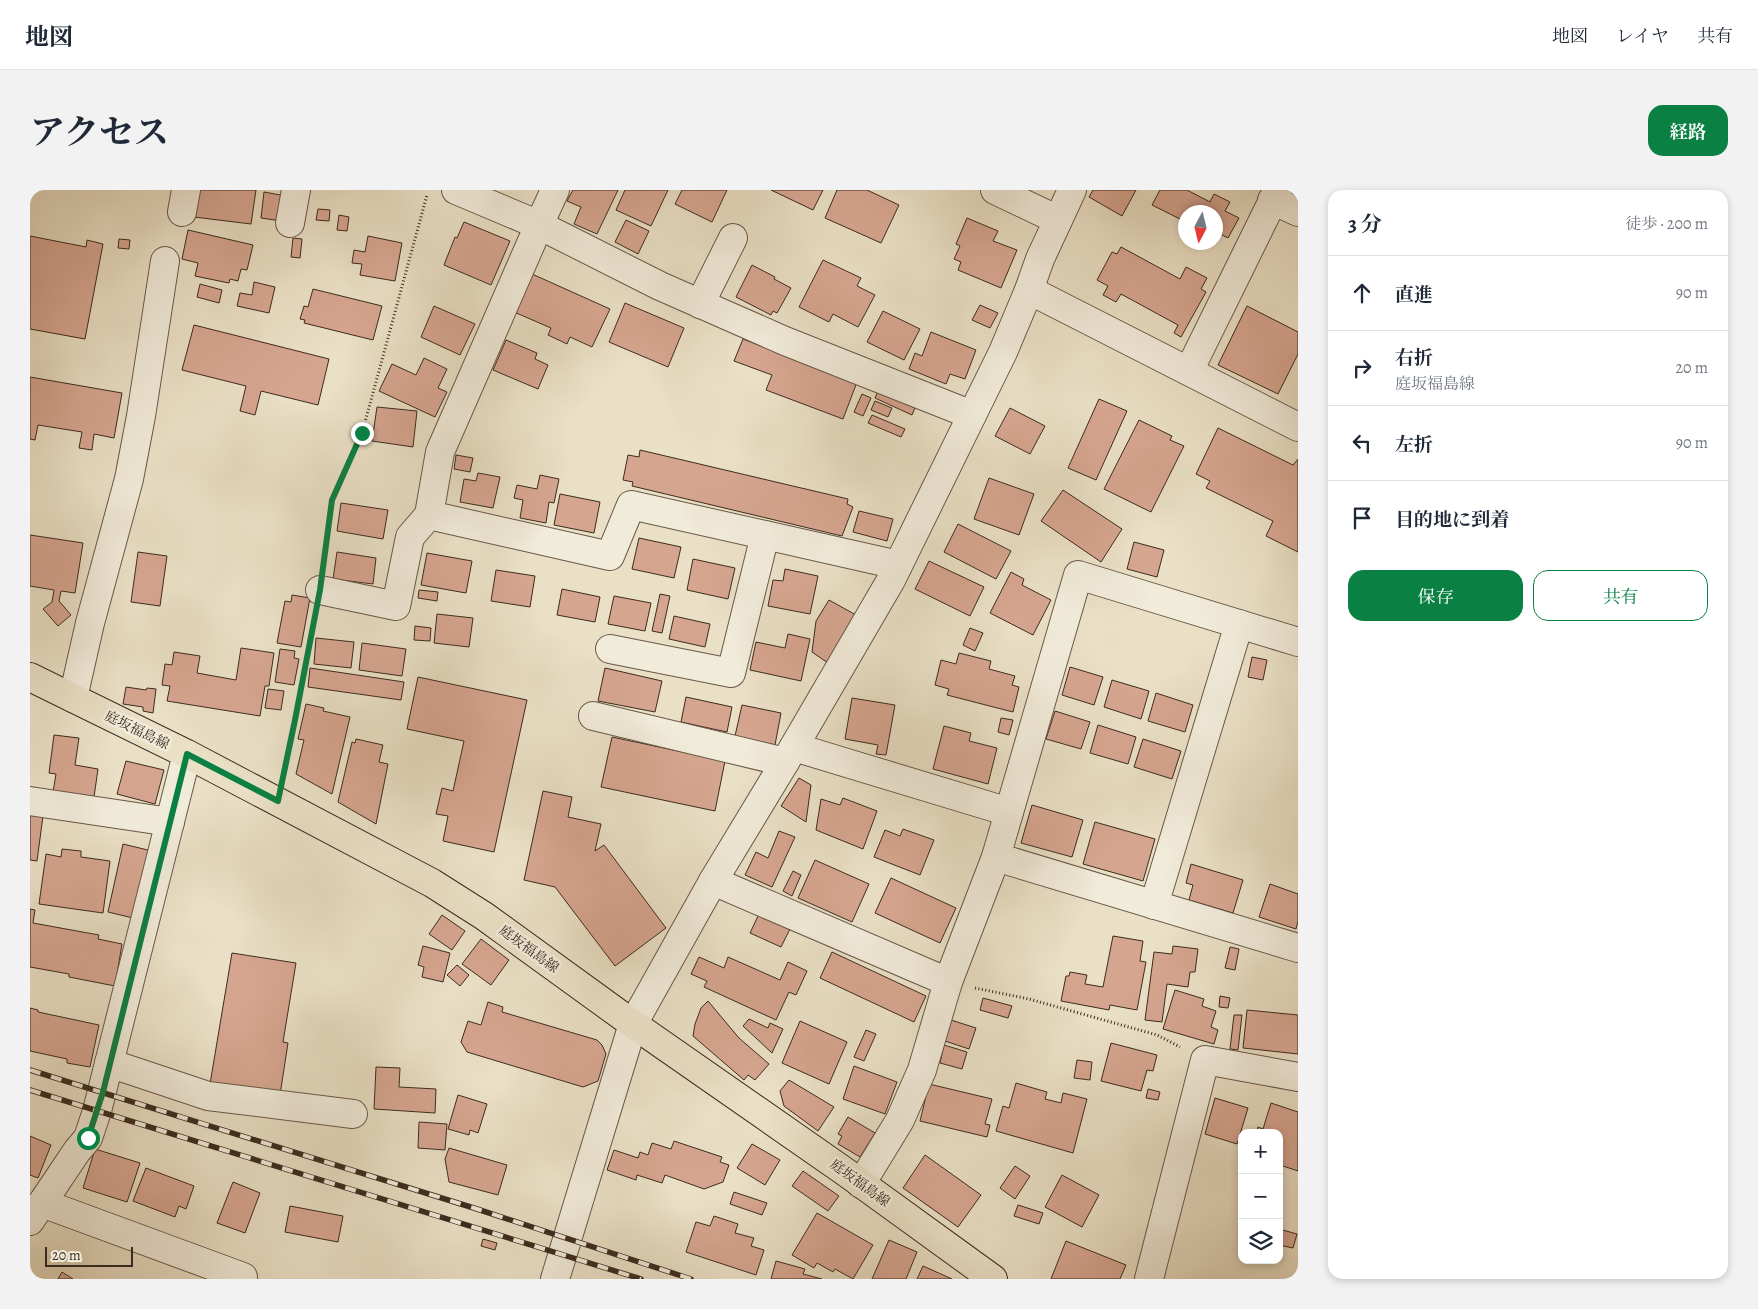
<!DOCTYPE html>
<html lang="ja">
<meta charset="utf-8">
<style>
:root{--surface:#fff;--page:#f2f2f3;--text:#1f2937;--muted:#747a83;--line:#e0e1e3;--accent:#0b8043}
body{margin:0;font-family:Alegreya,"Noto Serif JP",serif;background:var(--page);color:var(--text)}
.controls{position:absolute;right:15px;bottom:15px;display:grid;overflow:hidden;border-radius:10px;box-shadow:0 2px 8px #0003}
.controls button{width:45px;height:45px;display:grid;place-items:center;padding:0;border:0;border-bottom:1px solid var(--line);background:var(--surface);color:var(--text);font:25px sans-serif}
.compass{position:absolute;left:1148px;top:15px;width:45px;height:45px;border-radius:50%;background:var(--surface);box-shadow:0 2px 8px #0003;rotate:187deg}
.scale{position:absolute;left:15px;bottom:12px;width:88px;box-sizing:border-box;padding-left:5px;border:2px solid #3c2b1f;border-top:0;font-size:14px;line-height:18px;white-space:nowrap;color:#3c2b1f;-webkit-text-stroke:4px #f1ebda;paint-order:stroke}
.stop{position:absolute;width:15px;height:15px;margin:-11px;border:4px solid #0b8043;border-radius:50%;background:#fff}
.stop.end{background:#0b8043;border-color:#fff;box-shadow:0 1px 5px #0008}
.list{margin:0;padding:0;list-style:none}
h2{display:flex;justify-content:space-between;align-items:center;height:65px;margin:0;padding:0 20px;font-size:21px}
h2 small{font-size:16px;font-weight:400;color:var(--muted)}
.list li{display:grid;grid-template-columns:32px 1fr auto;gap:15px;align-items:center;box-sizing:border-box;height:75px;padding:0 20px;border-top:1px solid var(--line)}
.list b{display:block;font-size:19px;white-space:nowrap}
.list p{margin:0;font-size:16px;white-space:nowrap;color:var(--muted)}
.list em{font-size:16px;font-style:normal;color:var(--muted)}
.actions{display:flex;gap:10px;padding:15px 20px}
.actions a{flex:1;padding:11px 0;border:1px solid var(--accent);border-radius:15px;text-align:center;font-size:18px;color:var(--accent)}
.actions .main{background:var(--accent);color:#fff}
.icon{flex:none;width:28px;height:28px;fill:none;stroke:currentColor;stroke-width:2;stroke-linecap:round;stroke-linejoin:round}
.map{position:relative;flex:none;width:1268px;height:1089px;overflow:hidden;border-radius:15px}
header{display:flex;align-items:center;gap:30px;box-sizing:border-box;height:70px;padding:0 25px;background:var(--surface);border-bottom:1px solid var(--line)}
header strong{font-size:24px}
nav{display:flex;gap:28px;margin-inline-start:auto;font-size:18px}
.intro{display:flex;align-items:center;justify-content:space-between;box-sizing:border-box;height:120px;padding:0 30px}
h1{margin:0;font-size:35px}
.button{padding:12px 22px;border-radius:15px;background:var(--accent);color:#fff;font-size:18px;font-weight:700}
main{display:flex;gap:30px;padding:0 30px}
aside{flex:1;background:var(--surface);border-radius:15px;box-shadow:0 2px 8px #0003}
.map>svg:first-child{display:block}
</style>
<header>
<strong>地図</strong>
<nav><a>地図</a><a>レイヤ</a><a>共有</a></nav>
</header>
<div class="intro"><h1>アクセス</h1><a class="button">経路</a></div>
<main>
<div class="map">
<svg width="1268" height="1089" viewBox="0 0 1268 1089">
<rect width="100%" height="100%" fill="#eae0c6"/>
<filter id="stains"><feTurbulence type="fractalNoise" baseFrequency=".004" numOctaves="4"/><feColorMatrix values="0 0 0 0 .2 0 0 0 0 .09 0 0 0 0 .02 0 0 0 .5 -.17"/></filter>
<radialGradient id="worn" r=".72"><stop offset=".6" stop-color="#630" stop-opacity="0"/><stop offset="1" stop-color="#630" stop-opacity=".3"/></radialGradient>
<g fill="#d6a590" stroke="#3c2b1f">
<path d="M168,0H226L221,34L164,27Z"/>
<path d="M543,0H588L567,44L544,34L551,17L537,11Z"/>
<path d="M595,0H638L621,36L586,20Z"/>
<path d="M652,0H697L682,32L645,14Z"/>
<path d="M741,0H793L783,20Z"/>
<path d="M807,0H837L869,15L851,53L795,28Z"/>
<path d="M1063,0H1106L1092,26L1059,7Z"/>
<path d="M1130,0H1157L1180,12L1184,4L1200,12L1195,21L1209,28L1198,48L1186,42V22H1156V32L1122,15Z"/>
<path d="M234,2L256,6L252,31L231,28Z"/>
<path d="M288,19L300,20L299,31L286,30Z"/>
<path d="M309,25L319,27L317,41L307,40Z"/>
<path d="M937,28L968,41L963,51L987,60L971,98L928,80L931,72L924,69L930,56L926,54Z"/>
<path d="M596,30L619,41L608,64L585,52Z"/>
<path d="M434,32L480,51L461,95L414,75L425,47L427,48Z"/>
<path d="M158,40L223,55L217,80L211,79L208,91L200,89L199,93L165,86L168,73L152,69Z"/>
<path d="M0,46L56,57L57,50L73,54L55,149L0,139Z"/>
<path d="M338,46L372,53L365,91L330,85L332,74L322,73L324,60L335,62Z"/>
<path d="M263,48L272,49L270,68L261,67Z"/>
<path d="M89,49L100,50L99,59L88,58Z"/>
<path d="M1091,57L1150,89L1156,77L1177,88L1171,99L1176,102L1151,147L1144,143L1148,135L1091,104L1086,112L1073,105L1078,96L1067,90L1082,62L1087,64Z"/>
<path d="M793,70L831,88L827,96L845,105L828,137L803,124L799,132L769,117Z"/>
<path d="M722,75L745,87L744,89L761,98L747,123L743,121L741,125L706,107Z"/>
<path d="M502,84L580,119L562,157L540,147L537,154L518,145L521,138L484,122Z"/>
<path d="M224,92L245,97L239,123L207,116L210,103L222,105Z"/>
<path d="M170,94L192,100L189,113L167,107Z"/>
<path d="M283,99L352,116L343,150L274,133L275,130L270,129L274,116L278,117Z"/>
<path d="M595,113L654,138L638,177L579,152Z"/>
<path d="M950,115L968,123L960,138L942,130Z"/>
<path d="M404,116L445,134L430,165L391,147Z"/>
<path d="M1217,116L1268,142V164L1248,204L1188,175Z"/>
<path d="M853,121L890,139L874,170L837,152Z"/>
<path d="M164,135L299,169L288,215L231,201L225,225L210,221L216,196L152,180Z"/>
<path d="M901,142L946,160L935,189L920,184L916,194L879,179L885,163L892,166Z"/>
<path d="M713,149L827,192L813,229L736,200L742,185L704,171Z"/>
<path d="M476,150L507,163L505,169L518,175L508,199L463,180Z"/>
<path d="M394,168L417,179L408,198L417,202L405,227L349,201L362,174L386,185Z"/>
<path d="M0,187L92,203L84,248L64,244L62,260L49,258L52,242L8,235L5,250L0,249Z"/>
<path d="M848,201L885,218L882,225L845,208Z"/>
<path d="M832,204L841,208L833,226L824,222Z"/>
<path d="M1069,209L1097,221L1066,290L1038,278Z"/>
<path d="M845,211L862,218L858,227L841,220Z"/>
<path d="M347,217L387,221L383,257L342,251Z"/>
<path d="M980,218L1015,236L1000,264L965,246Z"/>
<path d="M842,225L875,239L871,247L838,233Z"/>
<path d="M1109,230L1142,246L1140,250L1154,256L1121,322L1074,299Z"/>
<path d="M1188,238L1263,275L1268,269V362L1236,346L1243,331L1176,298L1180,291L1166,284Z"/>
<path d="M610,260L818,309L817,314L823,317L812,346L602,296L603,292L593,290L598,265L609,267Z"/>
<path d="M426,265L443,268L440,282L424,279Z"/>
<path d="M448,283L470,287L463,318L430,312L434,289L446,291Z"/>
<path d="M510,285L529,289L524,313L519,312L516,333L490,328L493,310L484,308L487,295L507,299Z"/>
<path d="M959,288L1004,304L989,345L944,329Z"/>
<path d="M1033,300L1092,339L1071,372L1011,331Z"/>
<path d="M530,304L570,312L564,343L524,335Z"/>
<path d="M311,313L358,320L353,349L307,341Z"/>
<path d="M829,321L863,329L857,351L823,342Z"/>
<path d="M928,334L981,361L966,389L914,362Z"/>
<path d="M0,345L53,353L45,403L31,401L29,411L41,425L28,436L13,419L22,412L24,400L0,396Z"/>
<path d="M609,348L651,357L644,388L602,379Z"/>
<path d="M1104,352L1134,360L1127,387L1097,379Z"/>
<path d="M108,362L137,366L130,416L101,412Z"/>
<path d="M307,362L346,368L343,394L303,389Z"/>
<path d="M397,363L442,371L436,403L391,395Z"/>
<path d="M663,369L705,378L698,409L657,400Z"/>
<path d="M899,371L954,397L940,426L885,399Z"/>
<path d="M755,379L788,386L780,424L738,416L743,390L753,391Z"/>
<path d="M466,380L505,386L500,417L461,411Z"/>
<path d="M981,382L994,389L992,395L1021,410L1003,445L960,423Z"/>
<path d="M532,399L570,407L565,432L527,425Z"/>
<path d="M389,400L408,402L407,411L388,408Z"/>
<path d="M630,404L640,406L632,443L622,441Z"/>
<path d="M262,405L280,408L271,457L247,453L255,411L261,412Z"/>
<path d="M584,406L621,413L615,441L578,434Z"/>
<path d="M799,410L826,425L798,473L782,462L786,431Z"/>
<path d="M407,424L443,428L439,457L404,453Z"/>
<path d="M644,426L680,434L675,457L639,449Z"/>
<path d="M385,436L401,438L400,451L384,450Z"/>
<path d="M940,438L953,443L945,461L933,455Z"/>
<path d="M758,444L780,449L771,491L720,480L726,452L755,458Z"/>
<path d="M286,448L324,452L321,478L284,474Z"/>
<path d="M332,453L376,459L372,486L329,480Z"/>
<path d="M211,458L244,463L239,496H235L230,526L137,511L140,496L132,495L135,474L142,475L144,462L170,466L167,483L206,490Z"/>
<path d="M250,459L265,461L264,468L269,469L264,495L245,492Z"/>
<path d="M929,463L961,471L959,479L985,486L982,495L989,497L983,522L917,505L919,499L905,495L911,470L926,474Z"/>
<path d="M1222,467L1237,470L1233,490L1218,487Z"/>
<path d="M1040,477L1073,487L1064,515L1032,505Z"/>
<path d="M280,478L374,492L371,510L278,497Z"/>
<path d="M575,478L632,491L625,522L568,511Z"/>
<path d="M388,487L497,510L464,662L413,651L418,626L406,624L412,598L423,601L434,551L377,539Z"/>
<path d="M1082,490L1119,501L1111,529L1074,517Z"/>
<path d="M96,497L116,500L117,498L126,499L123,523L113,521V517L93,514Z"/>
<path d="M238,499L254,501L251,520L235,518Z"/>
<path d="M1126,503L1163,515L1155,542L1118,531Z"/>
<path d="M656,507L702,517L697,542L651,532Z"/>
<path d="M822,508L865,515L856,565L846,564L848,555L815,549Z"/>
<path d="M276,514L294,518L293,521L320,527L302,604L266,584L274,550L268,549Z"/>
<path d="M712,515L751,523L745,555L705,546Z"/>
<path d="M1025,521L1060,532L1051,559L1016,549Z"/>
<path d="M971,528L983,530L979,545L968,542Z"/>
<path d="M1068,535L1106,547L1098,574L1060,563Z"/>
<path d="M914,536L941,543L939,551L967,558L958,594L903,579Z"/>
<path d="M24,545L49,548L45,575L68,579L64,607L23,602L26,584L19,583Z"/>
<path d="M582,547L695,571L685,621L571,597Z"/>
<path d="M326,549L353,555L349,572L358,574L346,634L308,612L322,552L325,553Z"/>
<path d="M1113,549L1151,561L1142,589L1104,577Z"/>
<path d="M96,571L134,580L125,614L87,604Z"/>
<path d="M769,588L781,595L776,632L751,616Z"/>
<path d="M513,601L542,607L538,627L571,634L565,661L574,655L636,738L585,776L525,697L494,690Z"/>
<path d="M813,608L847,621L833,659L786,640L791,609L810,615Z"/>
<path d="M1002,615L1053,630L1042,667L991,653Z"/>
<path d="M0,625L13,626L7,671L0,670Z"/>
<path d="M1065,632L1125,649L1113,691L1053,674Z"/>
<path d="M873,639L904,650L890,685L844,667L855,640L870,646Z"/>
<path d="M749,641L765,647L742,697L715,685L726,662L738,668Z"/>
<path d="M93,654L122,661L107,729L78,722Z"/>
<path d="M32,659L51,661V667L80,671L73,723L9,714L16,664L31,667Z"/>
<path d="M785,670L839,694L822,732L768,708Z"/>
<path d="M1161,674L1213,690L1203,723L1159,710L1163,695L1156,693Z"/>
<path d="M763,681L771,685L762,706L753,701Z"/>
<path d="M861,688L926,718L910,753L845,723Z"/>
<path d="M1240,694L1268,704V731L1266,739L1229,727Z"/>
<path d="M0,719L5,720L3,733L69,745L68,749L92,754L85,796L39,787V784L0,777Z"/>
<path d="M729,724L760,739L751,757L720,743Z"/>
<path d="M412,725L435,741L422,760L399,744Z"/>
<path d="M1083,746L1113,751L1110,771L1116,772L1107,820L1080,815L1079,820L1031,811L1036,786H1039L1040,782L1057,785L1055,794L1073,797Z"/>
<path d="M451,749L479,770L461,795L432,774Z"/>
<path d="M393,756L420,763L413,792L392,787L394,777L388,775Z"/>
<path d="M1143,756L1168,759L1165,782H1160L1158,797L1137,794L1132,832L1115,830L1124,762L1142,764Z"/>
<path d="M1200,757L1209,759L1205,780L1195,778Z"/>
<path d="M802,762L896,806L884,832L790,788Z"/>
<path d="M202,763L266,773L253,852L258,853L250,905L180,894Z"/>
<path d="M669,767L694,778L698,767L750,790L758,772L777,781L766,805L759,802L746,830L674,797L677,791L661,784Z"/>
<path d="M427,775L439,785L430,796L417,785Z"/>
<path d="M1145,800L1174,809L1172,816L1186,821L1181,837L1188,840L1184,854L1133,839Z"/>
<path d="M1190,806L1200,808L1198,818L1189,817Z"/>
<path d="M953,808L982,816L978,828L950,820Z"/>
<path d="M678,811L709,848L739,874L725,890L718,885L714,890L663,846L665,834L671,818Z"/>
<path d="M458,812L473,817L472,822L567,850L572,855L576,864L568,891L553,897L437,862L431,852L438,831L451,835Z"/>
<path d="M0,818L8,820V822L69,835L60,877L37,873V869L0,861Z"/>
<path d="M1217,820L1268,825V864L1213,858Z"/>
<path d="M1204,825H1212L1208,860L1200,859Z"/>
<path d="M719,829L738,838L740,833L753,839L742,863L713,836Z"/>
<path d="M921,830L946,838L939,859L915,851Z"/>
<path d="M770,831L817,852L799,894L752,873Z"/>
<path d="M836,840L846,844L834,871L824,867Z"/>
<path d="M1081,853L1127,865L1123,881L1117,880L1111,901L1071,891Z"/>
<path d="M914,855L937,862L932,879L910,873Z"/>
<path d="M1047,870L1062,872L1060,890L1044,888Z"/>
<path d="M824,876L867,892L855,924L813,909Z"/>
<path d="M346,877L370,878L369,897L406,899L405,923L344,919Z"/>
<path d="M759,890L804,917L788,941L754,916L750,901Z"/>
<path d="M986,893L1017,902L1015,909L1031,913L1033,903L1057,909L1043,963L966,941L973,916L979,918Z"/>
<path d="M899,894L962,909L955,934L960,935L957,947L890,931Z"/>
<path d="M1118,899L1130,902L1128,910L1116,908Z"/>
<path d="M428,905L457,914L448,943L440,940L439,945L418,939Z"/>
<path d="M1185,908L1218,918L1207,954L1175,944Z"/>
<path d="M1241,913L1268,922V981L1250,975L1251,970H1249V943H1226L1228,937L1233,939Z"/>
<path d="M818,927L845,943L830,967L808,954L812,946L808,944Z"/>
<path d="M389,932L417,934L415,960L388,958Z"/>
<path d="M0,946L21,955L8,988L0,985Z"/>
<path d="M644,951L692,967L690,972L699,975L693,992L674,999L635,985L632,993L607,985L606,990L577,980L584,960L608,968L610,962L618,965L622,953L641,959Z"/>
<path d="M722,954L750,970L735,995L707,978Z"/>
<path d="M419,958L477,975L468,1005L419,992L415,969Z"/>
<path d="M65,959L110,973L97,1012L53,998Z"/>
<path d="M895,965L951,1005L928,1037L873,998Z"/>
<path d="M985,976L1000,986L985,1009L970,998Z"/>
<path d="M116,978L164,996L156,1019L149,1016L145,1027L103,1011Z"/>
<path d="M773,981L809,1006L798,1021L762,996Z"/>
<path d="M1032,985L1069,1005L1052,1037L1015,1017Z"/>
<path d="M203,992L230,1003L215,1043L187,1033Z"/>
<path d="M704,1002L737,1013L732,1025L700,1014Z"/>
<path d="M988,1015L1013,1023L1009,1034L984,1026Z"/>
<path d="M260,1016L313,1026L308,1052L255,1042Z"/>
<path d="M787,1023L843,1055L823,1089L805,1079L803,1082L787,1073L784,1078L762,1065Z"/>
<path d="M684,1026L708,1034L705,1043L724,1048L721,1056L734,1060L726,1085L656,1062L666,1032L680,1036Z"/>
<path d="M1249,1039L1267,1044L1263,1058L1249,1055Z"/>
<path d="M453,1049L467,1053L465,1060L451,1056Z"/>
<path d="M859,1050L887,1062L876,1089H842Z"/>
<path d="M1036,1051L1096,1075L1090,1089H1021Z"/>
<path d="M746,1071L775,1079L773,1084L792,1089H741Z"/>
<path d="M893,1076L922,1089H887Z"/>
<path d="M32,1082L43,1089H28Z"/>
</g>
<g fill="none" stroke-linecap="round" stroke-linejoin="round">
<g stroke="#685849" stroke-width="30">
<g id="minor">
<path d="M426,0L509,35L630,96L755,151L942,225"/>
<path d="M965,0L1028,30"/>
<path d="M1242,10L1268,22"/>
<path d="M152,22L156,0"/>
<path d="M260,33L266,0"/>
<path d="M999,100L1268,237"/>
<path d="M670,114L703,48"/>
<path d="M1159,181L1248,0"/>
<path d="M399,325L410,262L509,35L525,0"/>
<path d="M290,400L366,416L380,347L399,325L580,366L601,315L868,375"/>
<path d="M580,459L701,483L735,345"/>
<path d="M43,508L60,433L99,289L111,226L135,71"/>
<path d="M563,526L755,572"/>
<path d="M764,557L979,622"/>
<path d="M0,611L140,632"/>
<path d="M966,667L1268,758"/>
<path d="M683,691L918,792"/>
<path d="M1124,715L1209,434"/>
<path d="M79,873L178,906L323,924"/>
<path d="M831,994L870,930L892,880L918,792L966,667L1048,385L1268,452"/>
<path d="M12,1013L213,1087"/>
<path d="M0,1031L47,961L58,948L67,921L157,564"/>
<path d="M525,1089L603,834L683,691L755,572L861,390L973,162L999,100L1010,69L1042,0"/>
<path d="M1119,1089L1175,870L1268,887"/>
</g>
</g>
<g stroke="#3c2b1f" stroke-width="30">
<path id="major" d="M0,487L157,564L402,693L454,726L603,834L814,981L963,1089"/>
</g>
<g stroke="#3c2b1f" stroke-width="3" stroke-dasharray="1 2.5" stroke-linecap="butt">
<path d="M294,373L302,310L332,243L397,5"/>
<path d="M253,584L285,428"/>
<path d="M945,798L999,809L1127,845L1150,857"/>
</g>
<use href="#minor" stroke="#f1ebda" stroke-width="28"/>
<use href="#major" stroke="#eae0c6" stroke-width="28"/>
<g stroke="#3c2b1f" stroke-width="5.5">
<g id="rail">
<path d="M0,880L447,1019L661,1089"/>
<path d="M0,900L611,1089"/>
</g>
</g>
<use href="#rail" stroke="#f1ebda" stroke-width="4" stroke-dasharray="11" stroke-linecap="butt"/>
</g>
<g fill="none" stroke-linecap="round" stroke-linejoin="round">
<path stroke="#0b8043" stroke-width="6" d="M58,948L73,902L157,564L248,611L265,530L290,400L302,310L332,243"/>
</g>
<g text-anchor="middle" dominant-baseline="central" stroke-width="5" stroke-linejoin="round" paint-order="stroke">
<g font-size="14" fill="#3c2b1f" stroke="#f1ebda">
<text transform="translate(107 540) rotate(26)">庭坂福島線</text>
<text transform="translate(499 759) rotate(36)">庭坂福島線</text>
<text transform="translate(830 993) rotate(36)">庭坂福島線</text>
</g>
</g>
<rect width="100%" height="100%" filter="url(#stains)"/>
<rect width="100%" height="100%" fill="url(#worn)"/>
</svg>
<div class="controls">
<button>+</button>
<button>−</button>
<button><svg class="icon" aria-label="layers" viewBox="0 0 24 24"><path d="M12 4l9 5-9 5-9-5zM3 14l9 5 9-5"/></svg></button>
</div>
<svg class="compass" viewBox="-18 -18 36 36"><path d="M0-13l5 13h-10z" fill="#e53935"/><path d="M0 13l5-13h-10z" fill="#747a83"/></svg>
<div class="scale">20 m</div>
<div class="stop" style="left:58px;top:948px"></div>
<div class="stop end" style="left:332px;top:243px"></div>
</div>
<aside>
<h2>3 分<small>徒歩 · 200 m</small></h2>
<ul class="list">
<li><svg class="icon" aria-label="ahead" viewBox="0 0 24 24"><path d="M12 20V5M6 11l6-6 6 6"/></svg><div><b>直進</b></div><em>90 m</em></li>
<li><svg class="icon" aria-label="right" viewBox="0 0 24 24"><path d="M7 20v-9h11M14 6l5 5-5 5"/></svg><div><b>右折</b><p>庭坂福島線</p></div><em>20 m</em></li>
<li><svg class="icon" aria-label="left" viewBox="0 0 24 24"><path d="M17 20v-9H6M10 6l-5 5 5 5"/></svg><div><b>左折</b></div><em>90 m</em></li>
<li><svg class="icon" aria-label="arrive" viewBox="0 0 24 24"><path d="M6 21V4h12l-3 4 3 4H6"/></svg><div><b>目的地に到着</b></div></li>
</ul>
<div class="actions"><a class="main">保存</a><a>共有</a></div>
</aside>
</main>
